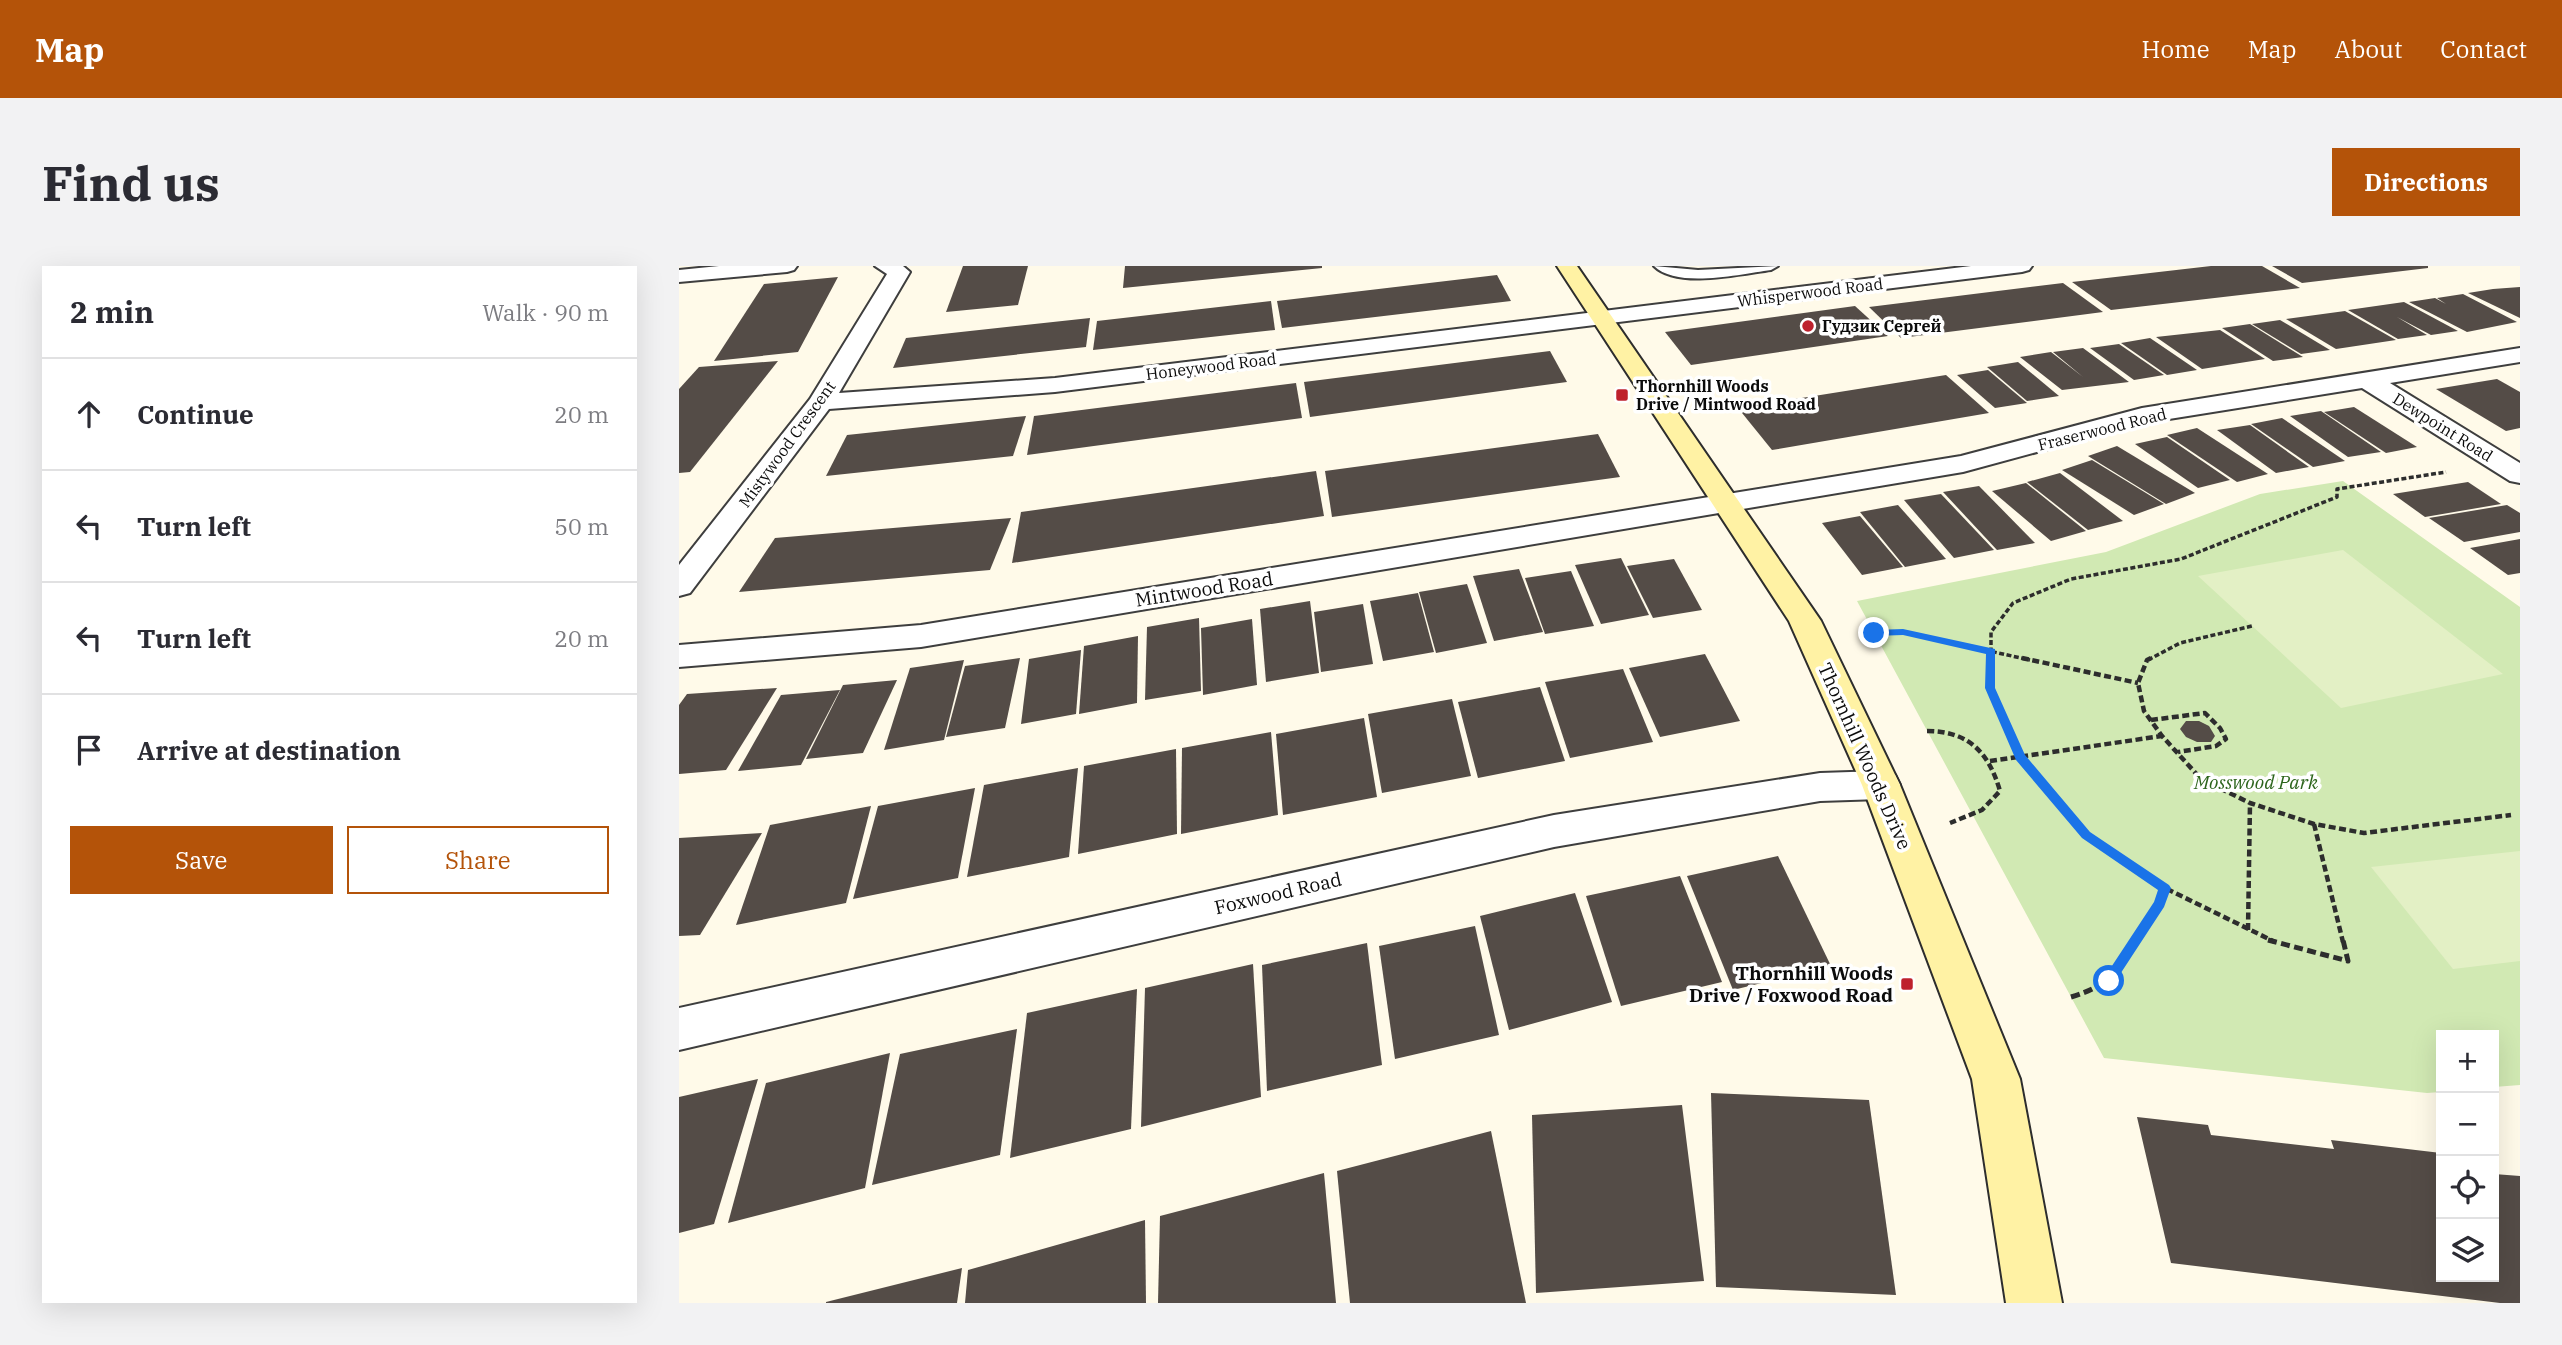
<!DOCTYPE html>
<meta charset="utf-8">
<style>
:root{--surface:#fff;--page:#f2f2f3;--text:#2b2b33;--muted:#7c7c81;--line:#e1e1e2;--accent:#b45309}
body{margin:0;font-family:"IBM Plex Serif",serif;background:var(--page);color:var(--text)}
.controls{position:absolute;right:21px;bottom:21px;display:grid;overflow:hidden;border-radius:0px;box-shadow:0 7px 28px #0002}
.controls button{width:63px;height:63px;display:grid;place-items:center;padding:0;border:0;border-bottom:2px solid var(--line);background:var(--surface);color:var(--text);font:35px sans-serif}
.stop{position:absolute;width:21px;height:21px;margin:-16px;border:5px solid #1a73e8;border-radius:50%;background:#fff}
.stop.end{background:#1a73e8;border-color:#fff;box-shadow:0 2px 7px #0008}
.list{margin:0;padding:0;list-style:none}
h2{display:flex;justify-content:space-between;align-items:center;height:91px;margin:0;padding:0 28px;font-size:30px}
h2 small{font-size:23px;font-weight:400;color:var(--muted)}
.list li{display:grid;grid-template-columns:46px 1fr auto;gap:21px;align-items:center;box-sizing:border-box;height:112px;padding:0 28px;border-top:2px solid var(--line)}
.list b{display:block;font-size:26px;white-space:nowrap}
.list em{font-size:23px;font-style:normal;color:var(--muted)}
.actions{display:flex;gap:14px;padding:21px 28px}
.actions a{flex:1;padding:16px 0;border:2px solid var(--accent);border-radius:0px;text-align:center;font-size:24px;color:var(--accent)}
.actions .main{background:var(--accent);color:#fff}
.icon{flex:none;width:38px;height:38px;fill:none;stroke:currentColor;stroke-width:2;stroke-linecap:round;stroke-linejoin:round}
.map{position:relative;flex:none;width:1841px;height:1037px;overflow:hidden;border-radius:0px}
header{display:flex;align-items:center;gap:42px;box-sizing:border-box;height:98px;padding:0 35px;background:var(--accent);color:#fff}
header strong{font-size:33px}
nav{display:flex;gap:38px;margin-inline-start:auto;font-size:24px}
.intro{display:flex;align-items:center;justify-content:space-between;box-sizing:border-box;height:168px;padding:0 42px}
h1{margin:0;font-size:49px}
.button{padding:18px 32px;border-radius:0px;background:var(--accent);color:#fff;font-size:24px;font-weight:700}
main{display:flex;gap:42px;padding:0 42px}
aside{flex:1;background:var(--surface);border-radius:0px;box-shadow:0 7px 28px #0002}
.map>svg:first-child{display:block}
</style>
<header>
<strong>Map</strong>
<nav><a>Home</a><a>Map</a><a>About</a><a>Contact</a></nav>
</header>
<div class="intro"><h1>Find us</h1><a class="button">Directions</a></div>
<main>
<aside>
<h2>2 min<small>Walk · 90 m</small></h2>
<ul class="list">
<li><svg class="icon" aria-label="ahead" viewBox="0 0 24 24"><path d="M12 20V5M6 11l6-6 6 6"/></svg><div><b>Continue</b></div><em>20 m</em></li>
<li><svg class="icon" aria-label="left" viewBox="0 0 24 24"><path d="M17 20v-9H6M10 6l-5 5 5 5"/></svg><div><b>Turn left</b></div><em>50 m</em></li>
<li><svg class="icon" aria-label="left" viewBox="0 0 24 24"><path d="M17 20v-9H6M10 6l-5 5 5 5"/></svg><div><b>Turn left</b></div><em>20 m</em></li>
<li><svg class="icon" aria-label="arrive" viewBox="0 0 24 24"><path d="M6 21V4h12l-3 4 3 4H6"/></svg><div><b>Arrive at destination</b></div></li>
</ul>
<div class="actions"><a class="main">Save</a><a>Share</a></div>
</aside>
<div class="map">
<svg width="1841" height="1037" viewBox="0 0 1841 1037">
<rect width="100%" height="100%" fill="#fffae9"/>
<path fill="#d1e9b3" d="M1664,215L1841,341V819L1815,821V769H1762V826L1748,827L1425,792L1178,335L1427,286L1581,228Z"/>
<g fill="#e3f0c5">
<path d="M1664,284L1824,408L1662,442L1519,310Z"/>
<path d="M1841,585V695L1774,703L1692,601Z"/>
</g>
<g fill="#544c47">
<path d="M284,0H349L339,39L267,46Z"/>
<path d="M446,0H643V2L444,22Z"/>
<path d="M1532,0H1583L1621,22L1432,44L1393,16Z"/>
<path d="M1593,0H1749V2L1623,17Z"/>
<path d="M818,9L832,35L603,62L598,35Z"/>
<path d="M159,11L119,86L35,95L85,18Z"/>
<path d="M1384,17L1424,46L1222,72L1190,41Z"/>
<path d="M1841,21V52L1789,27L1814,23Z"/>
<path d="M1784,28L1838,56L1788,66L1730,36L1756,32L1767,38L1758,32Z"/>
<path d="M592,35L596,64L414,84L418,55Z"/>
<path d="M1725,36L1779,65L1752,69L1718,51L1748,69L1719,73L1669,44Z"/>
<path d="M1176,40L1209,70L1012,99L986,66Z"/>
<path d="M1666,45L1717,74L1657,83L1607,53Z"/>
<path d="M411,52L407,81L214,102L227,72Z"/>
<path d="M1601,54L1651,84L1622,88L1573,58Z"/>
<path d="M1571,58L1624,91L1594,95L1543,62Z"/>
<path d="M1541,64L1586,93L1523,103L1477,71Z"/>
<path d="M1471,72L1518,104L1488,109L1442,77Z"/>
<path d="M1440,78L1485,109L1455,114L1411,82Z"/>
<path d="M1404,82L1450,116L1383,124L1341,91L1372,86L1404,111L1374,86Z"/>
<path d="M871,85L888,116L631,151L625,116Z"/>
<path d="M99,95L11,206L0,207V123L20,101Z"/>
<path d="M1339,96L1380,130L1348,135L1308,101Z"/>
<path d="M1309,104L1348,137L1316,142L1278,109Z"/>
<path d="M1267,109L1310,147L1093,184L1059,142Z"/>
<path d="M1818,113L1841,126V162L1827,165L1757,123Z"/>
<path d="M617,117L623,152L348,189L355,150Z"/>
<path d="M1675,141L1738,181L1707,187L1645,146Z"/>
<path d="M1642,145L1702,186L1669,191L1611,150Z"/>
<path d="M347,150L334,190L147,210L168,169Z"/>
<path d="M1603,152L1666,195L1634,201L1572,158Z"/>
<path d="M1571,159L1630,201L1597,207L1538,164Z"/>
<path d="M1518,162L1589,208L1558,216L1488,169Z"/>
<path d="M919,168L941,211L653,251L646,205Z"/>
<path d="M1488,171L1551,214L1519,222L1456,178Z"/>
<path d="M1438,180L1516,227L1487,238L1409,190Z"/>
<path d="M1413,194L1485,238L1455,249L1383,204Z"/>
<path d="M637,205L645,250L333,297L342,246Z"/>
<path d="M1381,207L1444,255L1409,264L1348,216Z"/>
<path d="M1789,216L1822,238L1746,251L1714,228Z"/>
<path d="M1347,217L1407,265L1372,275L1313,225Z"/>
<path d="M1300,220L1356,277L1318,284L1264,226Z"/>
<path d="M1262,228L1315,284L1275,292L1225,234Z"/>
<path d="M1219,239L1267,293L1226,301L1181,246Z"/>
<path d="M1828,239L1841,247V266L1785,276L1750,252Z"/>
<path d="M1181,250L1224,301L1183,309L1143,257Z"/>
<path d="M332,252L311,304L60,326L96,272Z"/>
<path d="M1841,273V307L1829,309L1791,282Z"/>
<path d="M942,292L970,349L922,358L896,299Z"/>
<path d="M995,293L1023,344L974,352L948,300Z"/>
<path d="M840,303L864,366L815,375L794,310Z"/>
<path d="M892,305L915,360L866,368L846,312Z"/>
<path d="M788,318L808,377L757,387L740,326Z"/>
<path d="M739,327L755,386L704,395L691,335Z"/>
<path d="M631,335L640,407L587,416L581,343Z"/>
<path d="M684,338L694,398L642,406L635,346Z"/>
<path d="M520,352L522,425L466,434L468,361Z"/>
<path d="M573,353L578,419L524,429L522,362Z"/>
<path d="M459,370L458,437L400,448L405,380Z"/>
<path d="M402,384L397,448L342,458L350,393Z"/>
<path d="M1026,388L1061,455L981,471L950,402Z"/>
<path d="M341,392L326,462L267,471L286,400Z"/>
<path d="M285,394L265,474L205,484L231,402Z"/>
<path d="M944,403L974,476L891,492L866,416Z"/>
<path d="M218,414L184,487L127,493L164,419Z"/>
<path d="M861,421L886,495L799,512L779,436Z"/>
<path d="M98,422L47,504L0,508V439L8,428Z"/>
<path d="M161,424L122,499L59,505L102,429Z"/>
<path d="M773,433L792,510L703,527L689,448Z"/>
<path d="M685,452L698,531L604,549L597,468Z"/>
<path d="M1507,455H1520L1530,460L1536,470L1532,476H1518L1507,471L1501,463Z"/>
<path d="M592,466L599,549L502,568L503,482Z"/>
<path d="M497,483L498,568L399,588L405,500Z"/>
<path d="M399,502L390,591L288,611L305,519Z"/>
<path d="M296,522L279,612L174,633L199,540Z"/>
<path d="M192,540L167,637L57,659L91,559Z"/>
<path d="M83,567L21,669L0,670V572Z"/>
<path d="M1099,590L1152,700L1054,724L1008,610Z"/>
<path d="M1001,610L1043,716L942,740L907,630Z"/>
<path d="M896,627L933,736L830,764L801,650Z"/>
<path d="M796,660L820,769L716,793L700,680Z"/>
<path d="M688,677L703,799L588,825L583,699Z"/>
<path d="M574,698L582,831L462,861L466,722Z"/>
<path d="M458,723L452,863L331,892L348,747Z"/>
<path d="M338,763L321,889L193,919L221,788Z"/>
<path d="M211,787L186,922L49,957L87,817Z"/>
<path d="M79,813L35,958L0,967V831Z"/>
<path d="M1032,827L1190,834L1217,1029L1037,1021Z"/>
<path d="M1003,839L1025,1015L857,1027L853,849Z"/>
<path d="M1458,851L1529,859L1532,869L1655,883L1652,874L1762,887V1011H1815V908L1841,910V1037H1821L1492,997Z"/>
<path d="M812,865L847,1037H671L658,905Z"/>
<path d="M645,907L657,1037H479L481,950Z"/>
<path d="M466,954L467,1037H286L289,1004Z"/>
<path d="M283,1002L278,1037H147V1036Z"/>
</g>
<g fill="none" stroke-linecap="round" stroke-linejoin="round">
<g stroke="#3e3e3e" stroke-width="4">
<path id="lane" d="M975,0L1019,4L1099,0L1092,4C1062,8 998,23 975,0Z"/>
</g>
<g stroke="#3e3e3e" stroke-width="4">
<g id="street">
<path d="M40,0H118L115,4L108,6L0,16V4Z"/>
<path d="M196,0H224L231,6L160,127L376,112L1292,0H1353L1350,4L1343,6L376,126L150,143L11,327L0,330V299L131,133L208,8Z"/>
<path d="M1841,82V96L1711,117L1841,197V217L1831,215L1683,122L1465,157L1284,206L242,381L0,401V379L242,359L1282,190L1463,142Z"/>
<path d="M1202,505L1216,509L1221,519L1216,529L1202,533L1141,535L875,581L0,784V742L875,549L1141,507Z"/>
</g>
</g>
<g stroke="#2d2d2d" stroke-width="4">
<path id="secondary" d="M878,0H898L1142,355L1221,519L1341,813L1383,1037H1327L1293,813L1183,519L1110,355Z"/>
</g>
<g stroke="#2d2d2d" stroke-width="3.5" stroke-dasharray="5 2.5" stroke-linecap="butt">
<path d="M1195,367L1224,366L1351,394"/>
<path d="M1312,394V366L1334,337L1392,313L1502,293L1658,231V223L1767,206"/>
<path d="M1469,394L1501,377L1573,360"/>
</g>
<g stroke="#2d2d2d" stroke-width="4.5" stroke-dasharray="7 3.5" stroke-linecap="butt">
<path d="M1312,392L1311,422L1341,491L1407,569L1486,622L1596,676"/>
<path d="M1343,392L1459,417"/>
<path d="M1472,392L1468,394L1459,417L1465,445L1483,470L1522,513L1571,537L1635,558L1685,567L1832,549"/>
<path d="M1472,454L1526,447L1541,462L1547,473L1537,480L1499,486"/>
<path d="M1248,465C1290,465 1310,487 1321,525L1303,544L1271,557"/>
<path d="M1311,495L1483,470"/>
<path d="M1635,558L1664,676"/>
<path d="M1569,664L1571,537"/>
<path d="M1457,676L1486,622"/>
</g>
<g stroke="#2d2d2d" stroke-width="5" stroke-dasharray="9 4.5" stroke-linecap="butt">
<path d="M1589,674L1669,695L1664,674"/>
<path d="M1392,731C1429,720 1438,706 1458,674"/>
</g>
<use href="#lane" fill="#fff" fill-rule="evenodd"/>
<use href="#street" fill="#fff" fill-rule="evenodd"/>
<use href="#secondary" fill="#fff2a4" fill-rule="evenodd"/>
</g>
<path fill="#1a73e8" d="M1224,363L1316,383V422L1346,489L1411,566L1490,619L1492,622L1485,641L1434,719L1430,721L1423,715L1475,636L1479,624L1403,572L1337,494L1306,422L1307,388L1224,369L1195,370L1190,367L1195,364Z"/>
<g fill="#be212d" stroke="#fff" stroke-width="2.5">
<circle cx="1129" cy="60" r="7"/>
<rect x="936" y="122" width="14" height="14" rx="3.5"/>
<rect x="1221" y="711" width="14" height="14" rx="3.5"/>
</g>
<g text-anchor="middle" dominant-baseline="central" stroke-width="7" stroke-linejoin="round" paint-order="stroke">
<g font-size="16" fill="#0b0b0b" stroke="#fff">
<text transform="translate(1131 26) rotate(-7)">Whisperwood Road</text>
<text transform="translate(532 100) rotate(-7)">Honeywood Road</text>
<text transform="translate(1764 161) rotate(32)">Dewpoint Road</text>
<text transform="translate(1423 163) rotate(-14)">Fraserwood Road</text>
<text transform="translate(108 178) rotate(-54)">Mistywood Crescent</text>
</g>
<g font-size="16" font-weight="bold" fill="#0b0b0b" stroke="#fff" text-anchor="start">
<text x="1143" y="60">Гудзик Сергей</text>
<text x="957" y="120">Thornhill Woods<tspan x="957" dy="18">Drive / Mintwood Road</tspan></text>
</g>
<g font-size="19" fill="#0b0b0b" stroke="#fff">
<text transform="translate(525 323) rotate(-9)">Mintwood Road</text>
<text transform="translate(1186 490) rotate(66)">Thornhill Woods Drive</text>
<text transform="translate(599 627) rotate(-13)">Foxwood Road</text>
</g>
<g font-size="19" font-style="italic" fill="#2c641b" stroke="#fff">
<text x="1577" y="516">Mosswood Park</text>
</g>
<g font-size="19" font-weight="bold" fill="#0b0b0b" stroke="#fff" text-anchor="end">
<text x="1214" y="707">Thornhill Woods<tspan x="1214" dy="22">Drive / Foxwood Road</tspan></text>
</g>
</g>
</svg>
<div class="controls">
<button>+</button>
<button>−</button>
<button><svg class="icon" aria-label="locate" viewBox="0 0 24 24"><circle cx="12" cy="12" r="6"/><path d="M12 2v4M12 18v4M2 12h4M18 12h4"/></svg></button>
<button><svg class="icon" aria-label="layers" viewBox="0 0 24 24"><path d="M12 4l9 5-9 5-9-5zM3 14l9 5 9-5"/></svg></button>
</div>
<div class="stop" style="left:1430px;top:715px"></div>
<div class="stop end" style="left:1195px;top:367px"></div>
</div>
</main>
